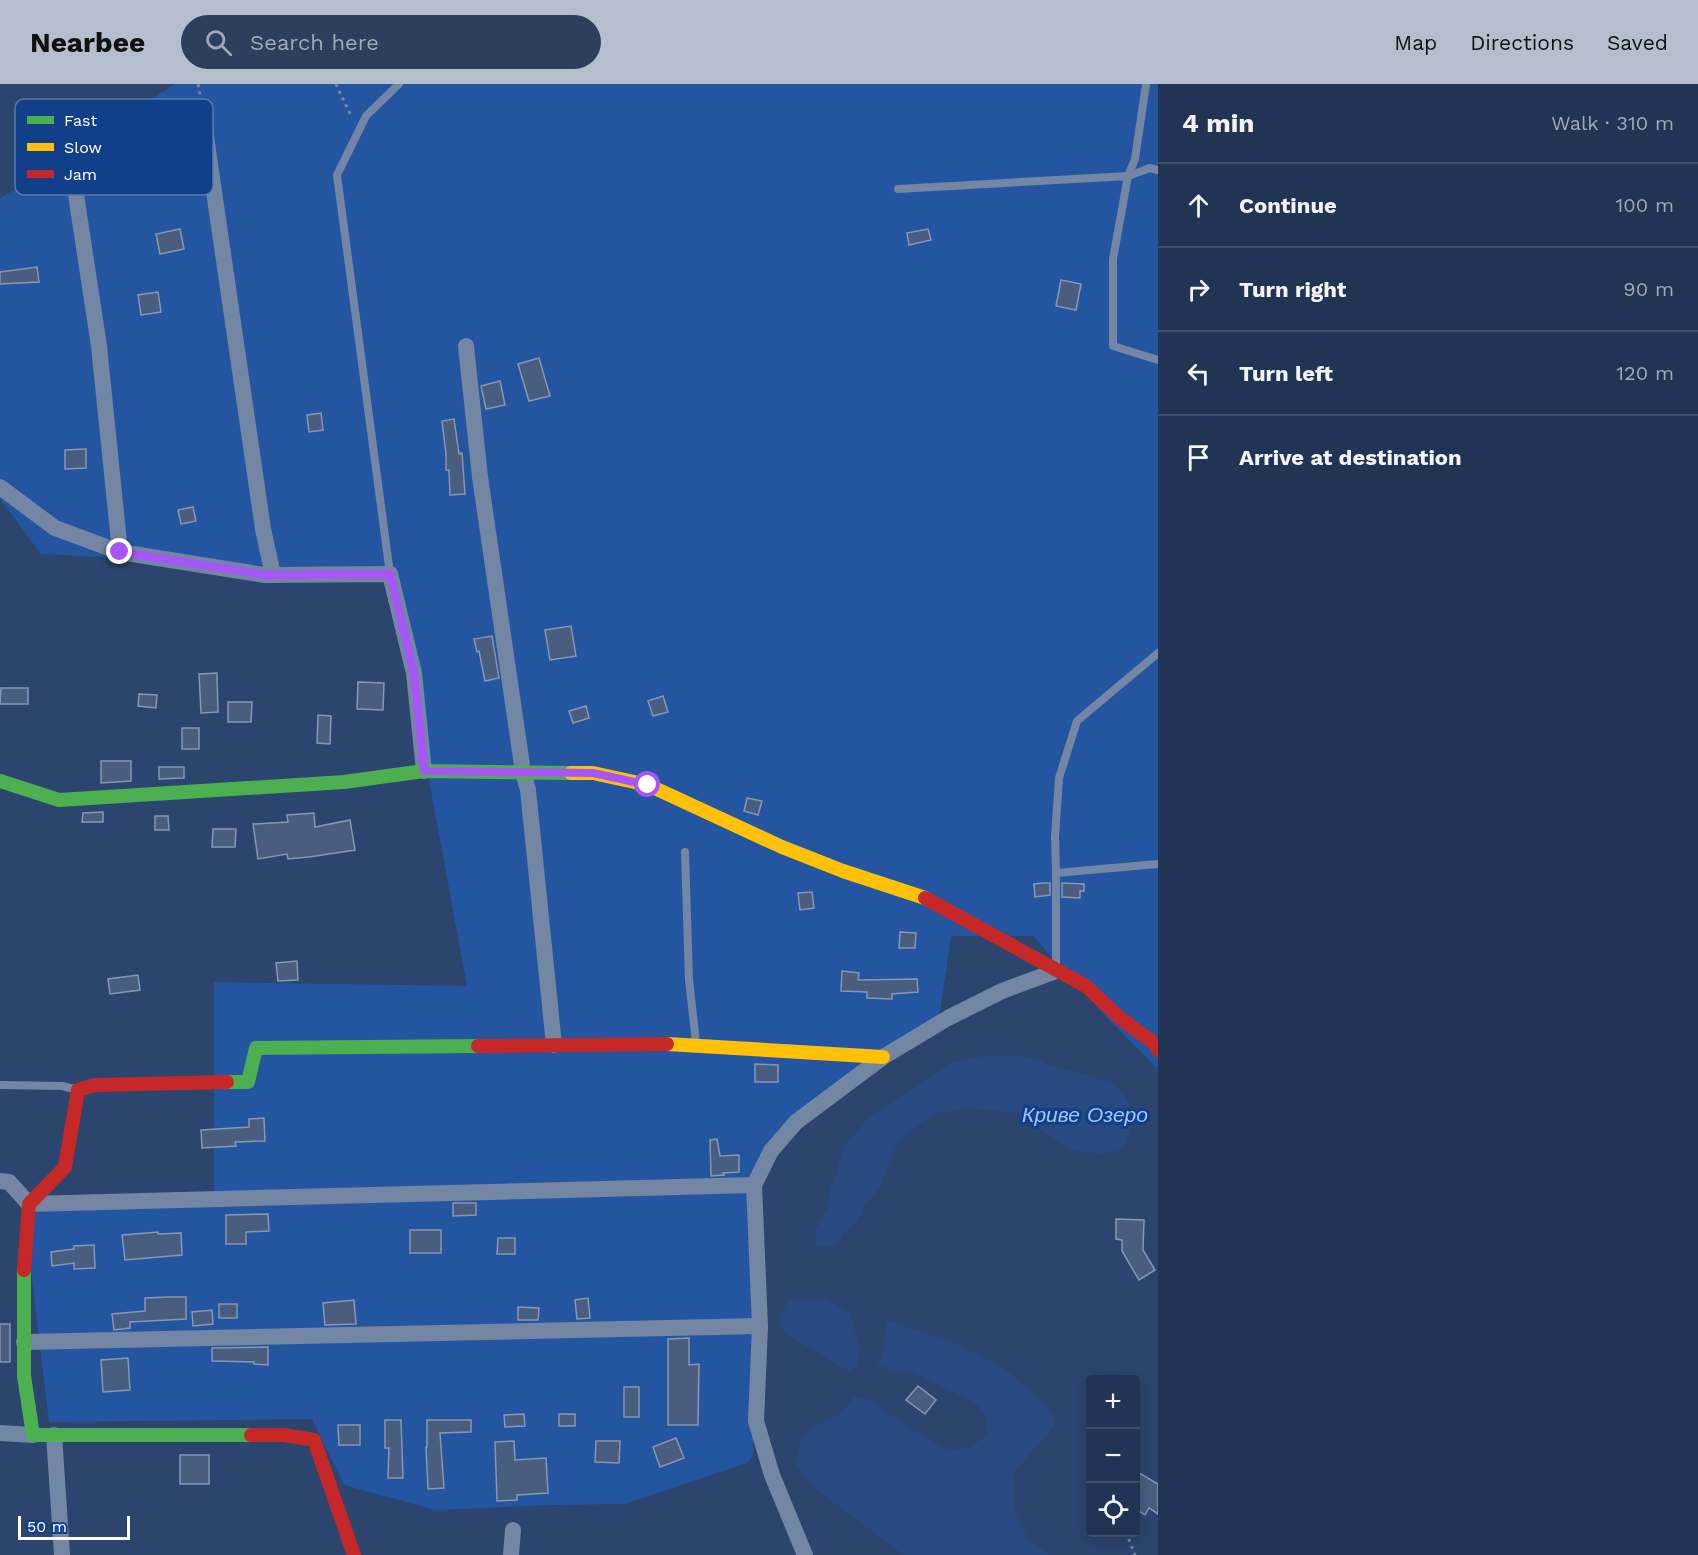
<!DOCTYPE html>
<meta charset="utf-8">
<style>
:root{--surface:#213453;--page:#2d3f5d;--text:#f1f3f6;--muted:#a2aab8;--line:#3e4f6a;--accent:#b5becd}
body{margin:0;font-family:"Work Sans",sans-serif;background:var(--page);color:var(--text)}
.controls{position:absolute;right:18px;bottom:18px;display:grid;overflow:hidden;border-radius:6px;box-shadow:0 3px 15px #0003}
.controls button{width:54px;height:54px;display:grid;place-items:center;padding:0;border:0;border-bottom:2px solid var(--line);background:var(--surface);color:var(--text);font:30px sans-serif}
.scale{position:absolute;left:18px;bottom:15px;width:112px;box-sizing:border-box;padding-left:6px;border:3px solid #fff;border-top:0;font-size:16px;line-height:21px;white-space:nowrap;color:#fff;-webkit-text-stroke:4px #113f8a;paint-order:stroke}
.stop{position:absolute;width:18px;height:18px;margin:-14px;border:4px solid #a855f7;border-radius:50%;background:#fff}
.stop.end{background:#a855f7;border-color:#fff;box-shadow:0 2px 6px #0008}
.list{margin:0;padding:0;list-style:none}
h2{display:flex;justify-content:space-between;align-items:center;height:78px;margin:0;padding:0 24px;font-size:26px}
h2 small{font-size:20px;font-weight:400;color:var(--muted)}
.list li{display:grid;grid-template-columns:39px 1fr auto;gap:18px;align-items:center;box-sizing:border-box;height:84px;padding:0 24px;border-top:2px solid var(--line)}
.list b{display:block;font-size:22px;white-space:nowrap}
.list em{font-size:20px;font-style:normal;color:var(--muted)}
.icon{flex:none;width:33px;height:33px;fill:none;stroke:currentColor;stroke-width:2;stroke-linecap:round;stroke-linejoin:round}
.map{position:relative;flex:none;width:1158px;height:1471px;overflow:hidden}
header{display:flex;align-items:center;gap:36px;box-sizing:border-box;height:84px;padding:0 30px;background:var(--accent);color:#111}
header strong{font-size:28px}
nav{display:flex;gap:33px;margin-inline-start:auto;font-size:21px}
.search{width:420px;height:54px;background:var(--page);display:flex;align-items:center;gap:15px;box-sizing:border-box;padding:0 21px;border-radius:33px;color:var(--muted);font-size:22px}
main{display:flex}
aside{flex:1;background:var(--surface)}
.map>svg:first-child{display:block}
</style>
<header>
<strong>Nearbee</strong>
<div class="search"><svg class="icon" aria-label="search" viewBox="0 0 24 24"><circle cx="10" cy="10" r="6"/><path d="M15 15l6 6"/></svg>Search here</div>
<nav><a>Map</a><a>Directions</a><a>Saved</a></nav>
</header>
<main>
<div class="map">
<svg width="1158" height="1471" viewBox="0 0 1158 1471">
<rect width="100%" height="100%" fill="#2c456f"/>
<path fill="#2455a1" d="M175,0H1158V985L1109,936L1033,852H951L939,934L783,1040L747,1105L755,1206L753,1372L747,1379L625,1420L551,1421L436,1426L344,1401L312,1335L49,1338L23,1120L214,1122V898L467,902L392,495L377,487L41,470L0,415V115Z"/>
<g fill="#284a81">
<path d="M989,971H1010L1038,975L1050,981L1111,998L1124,1011L1130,1022L1132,1038L1126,1060L1118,1067L1099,1070L1072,1066L1049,1052L1019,1029L965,1024L941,1029L918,1040L897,1060L880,1103L864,1123L857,1138L844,1149L840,1157L831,1162L816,1163L815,1147L828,1124L830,1105L836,1092L842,1067L846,1058L857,1048L869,1033L953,978Z"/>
<path d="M789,1215H825L850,1229L860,1264L858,1281L850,1288L784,1249L779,1235Z"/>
<path d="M886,1236C943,1255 993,1268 1037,1313C1046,1321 1056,1330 1054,1343L1013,1389L1015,1428L1029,1457L1050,1471H904L814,1404L795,1380L801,1356L817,1340L840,1330L854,1313L868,1316L927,1355L949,1366L970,1364L987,1350V1335L977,1320L914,1289L894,1288L877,1280L883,1272Z"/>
</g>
<g fill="#495e7f" stroke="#8797b2" stroke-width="1.5">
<path d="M180,145L184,165L160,170L156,150Z"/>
<path d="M928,145L931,156L909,161L907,149Z"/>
<path d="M37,183L39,198L0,200V188Z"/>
<path d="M1061,196L1081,200L1076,226L1056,222Z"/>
<path d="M158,208L161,228L141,231L138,211Z"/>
<path d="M539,274L550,312L529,317L518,280Z"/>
<path d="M500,297L505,321L486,325L481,302Z"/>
<path d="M321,329L323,346L309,348L307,331Z"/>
<path d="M454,335L459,370L462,369L465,410L450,411L449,386H446V370L442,337Z"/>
<path d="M86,365V384L65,385V366Z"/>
<path d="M193,423L196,437L181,440L178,426Z"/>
<path d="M571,542L576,572L550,576L545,546Z"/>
<path d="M492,552L499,594L485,597L479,567L477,568L474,555Z"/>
<path d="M217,589L218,628L201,629L199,590Z"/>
<path d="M358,598L384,599L383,626L357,625Z"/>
<path d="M1,604H28V620H0Z"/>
<path d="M139,610L157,611L156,624L138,622Z"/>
<path d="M663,612L668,628L653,632L648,617Z"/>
<path d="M228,618H252L251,638H228Z"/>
<path d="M586,622L589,634L573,639L569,627Z"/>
<path d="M318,631L331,632L330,660L317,659Z"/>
<rect x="182" y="644" width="17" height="21"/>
<path d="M101,677H131V697L101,699Z"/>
<path d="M159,683H184V694L159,695Z"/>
<path d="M747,714L762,717L758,731L744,727Z"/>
<path d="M103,728V738H82L83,729Z"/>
<path d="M314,729L315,743L350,736L355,766L309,773L288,775L287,770L258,775L253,740L288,738L287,731Z"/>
<path d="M155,732H168L169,746H155Z"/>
<path d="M213,745H236L235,763H212Z"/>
<path d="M1043,799H1050V811L1035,813L1034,800Z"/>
<path d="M1062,799L1084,800V807H1080V814L1062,813Z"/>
<path d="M812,808L814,824L800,826L798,809Z"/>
<path d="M900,848L916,849L915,864H899Z"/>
<path d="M297,877L298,896L278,897L276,879Z"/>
<path d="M842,887L859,889L858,896L917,895L918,908L892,910V915L867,914V908L841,907Z"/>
<path d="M138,891L140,906L110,910L108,895Z"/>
<path d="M755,980L778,981V998H755Z"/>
<path d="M264,1034L265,1057L235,1058L236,1062L202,1064L201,1046L249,1043V1035Z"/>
<path d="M717,1055L720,1072L739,1071V1088L723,1089L724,1091L711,1092L710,1056Z"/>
<path d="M453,1119H476V1131L453,1132Z"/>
<path d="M268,1130L269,1147L246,1148V1160H226V1131Z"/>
<path d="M1116,1135L1144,1136L1143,1166L1155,1186L1139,1196L1122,1167V1156L1116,1155Z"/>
<rect x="410" y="1146" width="31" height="23"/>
<path d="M158,1148V1150L181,1149L182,1171L125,1176L122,1151Z"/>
<path d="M498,1154H515V1170H497Z"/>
<path d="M94,1161L95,1184L74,1185V1179L52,1182L51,1168L74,1165V1162Z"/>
<path d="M168,1213H186V1235L130,1238V1244L114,1246L112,1230L145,1227V1214Z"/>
<path d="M588,1214L590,1234L577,1235L575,1216Z"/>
<path d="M354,1216L356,1240L325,1241L323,1219Z"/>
<rect x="219" y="1220" width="18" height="14"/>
<path d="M518,1223L539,1224L538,1236H518Z"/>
<path d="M212,1226L213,1240L193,1242L192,1228Z"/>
<rect x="0" y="1240" width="10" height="38"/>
<path d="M689,1254V1281L699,1280L698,1341H668V1255Z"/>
<path d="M268,1263V1281L254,1280V1278L212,1277V1264Z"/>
<path d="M128,1274L130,1306L103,1308L101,1276Z"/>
<path d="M918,1302L936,1316L925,1330L906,1316Z"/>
<rect x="624" y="1303" width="15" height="30"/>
<path d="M524,1330L525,1342L505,1343L504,1331Z"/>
<rect x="559" y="1330" width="16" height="12"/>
<path d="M385,1336H401L403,1394H388L389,1364H385Z"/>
<path d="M427,1336H471V1348L440,1349L444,1404L428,1405L426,1363H427Z"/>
<path d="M338,1341H360V1361H339Z"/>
<path d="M676,1354L684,1374L660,1383L653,1363Z"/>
<path d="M514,1357L515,1376L546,1374L548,1409L517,1411V1416L497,1417L495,1358Z"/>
<path d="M596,1357H620L619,1379L595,1378Z"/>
<rect x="180" y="1371" width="29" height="29"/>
<path d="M1136,1387L1158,1400V1430L1149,1424L1145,1431L1136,1425Z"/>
</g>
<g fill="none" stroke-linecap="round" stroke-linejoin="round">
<g stroke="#7386a4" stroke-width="3" stroke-dasharray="3 4.5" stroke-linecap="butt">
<path d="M198,0L200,11"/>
<path d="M336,0L352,34"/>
<path d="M1126,1448L1135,1471"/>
</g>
<g stroke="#7386a4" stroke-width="8">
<path d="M1128,92L1135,75L1146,0"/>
<path d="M1128,92L1150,84L1158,86"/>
<path d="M898,105L1128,92L1113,175V262L1158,276"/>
<path d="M390,490L337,91L366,32L399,0"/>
<path d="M685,768L689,896L696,959"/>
<path d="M1056,789L1055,753L1059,694L1077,637L1158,569"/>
<path d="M1056,884V789L1158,780"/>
<path d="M0,1001L62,1002L75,1005"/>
</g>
<g stroke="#7386a4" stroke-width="16">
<path d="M202,25L263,445L273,491"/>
<path d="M73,91L99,262L120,468"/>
<path d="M466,262L480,393L523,688L528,706L554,961"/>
<path d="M0,403L55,444L120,468L265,491L390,490L414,589L424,687"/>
<path d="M0,1097L9,1098L29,1120L754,1101"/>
<path d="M24,1258L760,1242"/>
<path d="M0,1349L33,1351"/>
<path d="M54,1351L62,1471"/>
<path d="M511,1471L513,1446"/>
<path d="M805,1471L772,1391L756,1337L760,1242L754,1101L771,1067L796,1038L883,973L948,934L1002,907L1056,887"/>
</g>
<g stroke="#4caf50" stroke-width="14">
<path d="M0,697L59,716L344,698L424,687L571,689"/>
<path d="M227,998H248L256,964L478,962"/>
<path d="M24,1186V1292L33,1351H251"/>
</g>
<g stroke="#ffc107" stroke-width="14">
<path d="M571,689H593L648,701L782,763L843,787L925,814"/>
<path d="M667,960L883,973"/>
</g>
<g stroke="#c62828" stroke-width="14">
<path d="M925,814L1086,902L1120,934L1154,959L1158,966"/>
<path d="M478,962L667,960"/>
<path d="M24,1186L29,1120L65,1083L78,1006L95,1001L227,998"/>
<path d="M251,1351H284L314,1356L354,1471"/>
</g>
</g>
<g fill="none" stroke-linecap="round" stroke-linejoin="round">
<path stroke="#a855f7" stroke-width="8" d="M120,468L265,491L390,490L414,589L424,687L593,689L648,701"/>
</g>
<g text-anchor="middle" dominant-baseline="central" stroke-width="6" stroke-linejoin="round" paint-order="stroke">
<g font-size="21" font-style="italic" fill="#a2c5f8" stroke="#113f8a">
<text x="1085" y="1030">Криве Озеро</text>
</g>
</g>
<rect x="15" y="15" width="198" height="96" rx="9" fill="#113f8a" stroke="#5879ad" stroke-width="1.5"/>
<rect x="27" y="32" width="27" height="8" fill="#4caf50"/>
<rect x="27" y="59" width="27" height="8" fill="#ffc107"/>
<rect x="27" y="86" width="27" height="8" fill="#c62828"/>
<g font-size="16" fill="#fff">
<text x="64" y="42">Fast</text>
<text x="64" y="69">Slow</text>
<text x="64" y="96">Jam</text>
</g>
</svg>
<div class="controls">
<button>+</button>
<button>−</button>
<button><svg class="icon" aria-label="locate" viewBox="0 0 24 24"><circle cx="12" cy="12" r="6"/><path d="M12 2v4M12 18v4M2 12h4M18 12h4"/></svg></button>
</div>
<div class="scale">50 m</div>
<div class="stop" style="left:648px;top:701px"></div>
<div class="stop end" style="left:120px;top:468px"></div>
</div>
<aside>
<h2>4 min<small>Walk · 310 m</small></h2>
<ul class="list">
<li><svg class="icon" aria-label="ahead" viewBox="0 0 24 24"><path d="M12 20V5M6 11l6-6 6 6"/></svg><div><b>Continue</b></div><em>100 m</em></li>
<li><svg class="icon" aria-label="right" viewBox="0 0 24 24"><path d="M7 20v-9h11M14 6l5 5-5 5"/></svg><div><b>Turn right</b></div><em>90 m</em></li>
<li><svg class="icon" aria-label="left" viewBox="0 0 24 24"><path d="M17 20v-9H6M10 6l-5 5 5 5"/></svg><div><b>Turn left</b></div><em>120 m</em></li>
<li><svg class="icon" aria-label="arrive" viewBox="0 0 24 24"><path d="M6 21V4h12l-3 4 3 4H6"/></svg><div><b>Arrive at destination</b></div></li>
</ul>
</aside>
</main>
